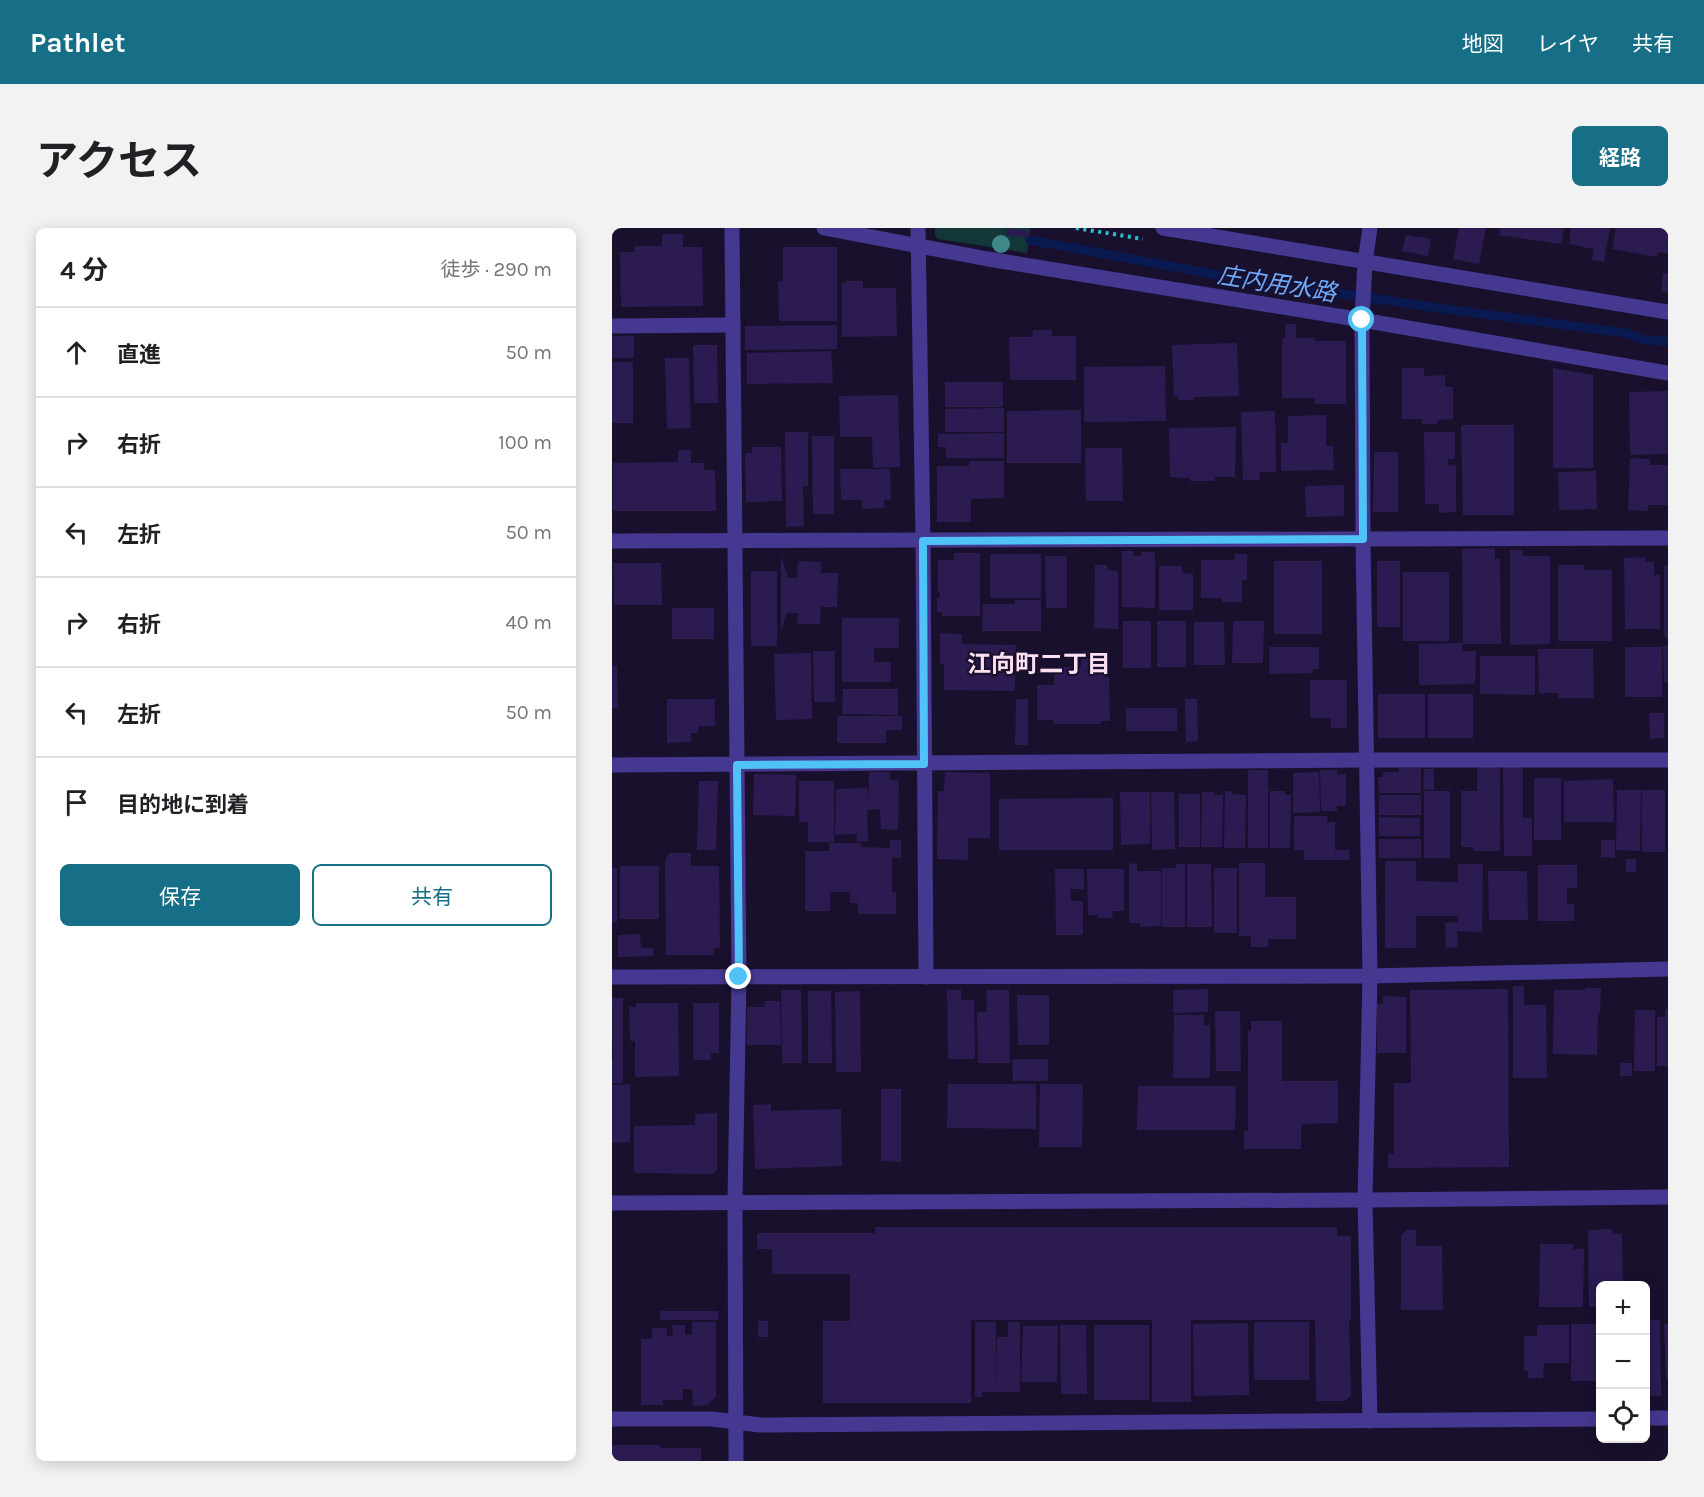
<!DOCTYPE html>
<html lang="ja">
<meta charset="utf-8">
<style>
:root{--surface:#fff;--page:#f2f2f2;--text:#202124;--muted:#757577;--line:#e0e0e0;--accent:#166e87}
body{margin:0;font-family:Karla,"Noto Sans JP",sans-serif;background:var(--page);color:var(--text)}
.controls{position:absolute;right:18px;bottom:18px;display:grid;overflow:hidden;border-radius:9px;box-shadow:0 3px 15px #0003}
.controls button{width:54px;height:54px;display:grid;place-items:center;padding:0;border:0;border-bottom:2px solid var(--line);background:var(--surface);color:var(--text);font:30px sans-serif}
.stop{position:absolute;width:18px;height:18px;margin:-14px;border:4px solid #4fc3f7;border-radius:50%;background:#fff}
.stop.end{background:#4fc3f7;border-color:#fff;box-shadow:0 2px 6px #0008}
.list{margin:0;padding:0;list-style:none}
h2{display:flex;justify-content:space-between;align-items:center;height:78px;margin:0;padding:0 24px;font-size:26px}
h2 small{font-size:20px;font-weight:400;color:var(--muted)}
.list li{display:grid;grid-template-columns:39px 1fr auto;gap:18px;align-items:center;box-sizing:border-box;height:90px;padding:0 24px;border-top:2px solid var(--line)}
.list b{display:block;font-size:22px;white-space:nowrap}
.list em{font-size:20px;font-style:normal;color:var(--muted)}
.actions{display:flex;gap:12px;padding:18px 24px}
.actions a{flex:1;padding:14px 0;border:2px solid var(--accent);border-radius:9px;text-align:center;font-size:21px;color:var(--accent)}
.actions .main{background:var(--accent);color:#fff}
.icon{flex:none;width:33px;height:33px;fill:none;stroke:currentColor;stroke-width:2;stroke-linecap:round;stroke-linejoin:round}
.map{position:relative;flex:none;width:1056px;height:1233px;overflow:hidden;border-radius:9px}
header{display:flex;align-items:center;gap:36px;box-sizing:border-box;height:84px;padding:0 30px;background:var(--accent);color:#fff}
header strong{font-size:28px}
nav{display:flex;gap:33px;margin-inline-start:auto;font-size:21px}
.intro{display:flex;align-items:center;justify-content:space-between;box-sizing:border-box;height:144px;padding:0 36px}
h1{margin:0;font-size:42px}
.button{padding:15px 27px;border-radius:9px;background:var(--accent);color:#fff;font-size:21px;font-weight:700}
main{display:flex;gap:36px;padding:0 36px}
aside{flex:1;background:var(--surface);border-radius:9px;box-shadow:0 3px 15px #0003}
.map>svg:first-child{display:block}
</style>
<header>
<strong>Pathlet</strong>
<nav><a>地図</a><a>レイヤ</a><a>共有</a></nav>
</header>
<div class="intro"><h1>アクセス</h1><a class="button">経路</a></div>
<main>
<aside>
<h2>4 分<small>徒歩 · 290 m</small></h2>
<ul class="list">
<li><svg class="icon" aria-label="ahead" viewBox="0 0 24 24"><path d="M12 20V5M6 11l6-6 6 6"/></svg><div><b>直進</b></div><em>50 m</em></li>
<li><svg class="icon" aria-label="right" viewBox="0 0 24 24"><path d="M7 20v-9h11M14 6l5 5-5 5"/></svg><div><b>右折</b></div><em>100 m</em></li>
<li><svg class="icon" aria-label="left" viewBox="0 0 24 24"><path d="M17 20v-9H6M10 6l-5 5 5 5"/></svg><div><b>左折</b></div><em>50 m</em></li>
<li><svg class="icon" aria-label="right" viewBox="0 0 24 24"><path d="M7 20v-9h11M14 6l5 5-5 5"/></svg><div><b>右折</b></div><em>40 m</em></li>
<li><svg class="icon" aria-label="left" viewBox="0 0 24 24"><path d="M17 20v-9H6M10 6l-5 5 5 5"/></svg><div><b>左折</b></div><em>50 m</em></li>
<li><svg class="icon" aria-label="arrive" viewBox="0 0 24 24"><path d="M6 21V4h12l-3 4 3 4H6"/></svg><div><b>目的地に到着</b></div></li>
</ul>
<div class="actions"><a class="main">保存</a><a>共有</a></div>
</aside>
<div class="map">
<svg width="1056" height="1233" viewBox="0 0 1056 1233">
<rect width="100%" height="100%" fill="#19102e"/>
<path fill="#133639" d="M323,0H418L415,25L326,11L323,7Z"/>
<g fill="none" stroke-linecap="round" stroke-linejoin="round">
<path stroke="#081a50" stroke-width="9" d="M418,12L622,50L841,82L1014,105L1029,111L1056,114"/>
</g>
<g fill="#2c1b51">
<path d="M395,0L418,3L417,10L394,7Z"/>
<path d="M847,0H874L867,36L841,31Z"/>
<path d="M888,0H952L949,16L887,7Z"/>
<path d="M959,0H998L992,34L980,32L982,21L957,16Z"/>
<path d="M1004,0H1056V26L1046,24L1045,29L1000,21Z"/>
<path d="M50,6H71V19H90L91,78L9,79L8,24H23V18H50Z"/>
<path d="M794,7L819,11L816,28L790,23Z"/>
<path d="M171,19H225V93H167L166,53H171Z"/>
<path d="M1051,45L1056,46V65L1049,64Z"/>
<path d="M234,53H251V60H284L285,108L230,109V55H234Z"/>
<path d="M673,96H684V110H703V113H734V176H703V170H670V110H673Z"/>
<path d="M225,97V121L133,122V98Z"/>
<path d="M421,102H440V108H464V152H398L397,109H421Z"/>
<rect x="0" y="108" width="22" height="22"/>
<path d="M625,115L627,168L582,169V172H566V168H562L560,117Z"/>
<path d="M81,117H105L106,175H82Z"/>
<path d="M219,123L221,155L135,156V125Z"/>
<path d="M53,130H77L79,200L55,201Z"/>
<rect x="0" y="134" width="21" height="61"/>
<path d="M553,138L554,193L472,194V139Z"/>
<path d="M790,140H812V148L833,147V159H841V191L825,192V196H810V191H790Z"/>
<path d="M941,140L981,147V240H941Z"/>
<rect x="333" y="154" width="58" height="25"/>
<path d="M1056,163V226L1018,227L1017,164Z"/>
<path d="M286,167L288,239L261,240L260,209H228L227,168Z"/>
<path d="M392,180V204H333V181Z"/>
<path d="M469,182V235H395V183Z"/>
<path d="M663,183L664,244H647L648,252H631L629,184Z"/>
<path d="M714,187V218H721L722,242L669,243V215H676V188Z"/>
<path d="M849,197H902V287H851Z"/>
<path d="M624,199L623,249H603V253H578V250L558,249L557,200Z"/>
<path d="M173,204H196V258H191L192,298L174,299Z"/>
<path d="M812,204H843V231H836V238L844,237V284L827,285V276H813Z"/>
<path d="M392,205V230H334V219H326V206Z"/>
<path d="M200,208H222V286H201Z"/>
<path d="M140,219H169L170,273L134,274L133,225H140Z"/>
<path d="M473,220H510L511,273H474Z"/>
<path d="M66,222H79V235H92V242H103L104,283H1V235L66,234Z"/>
<path d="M762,224H786V284H761Z"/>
<path d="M1018,230L1038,231V237H1056V277H1036V283L1016,282Z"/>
<path d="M357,233H392V270L359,271V294H325V238H357Z"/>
<path d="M228,241H278L279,272H272V280L250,281V272H229Z"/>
<path d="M984,243L985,281L947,282L946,244Z"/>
<path d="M732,257V288L694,289L693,258Z"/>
<path d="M883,320V331H888L889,416H851L850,321Z"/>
<path d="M898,322H911V328H938V416L898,417Z"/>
<path d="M510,323H521V328H529V324H543V380L510,379Z"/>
<path d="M342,325H368V388H330V384H325V370H328V364H326V332H342Z"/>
<rect x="378" y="326" width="51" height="44"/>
<path d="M623,326H635V352H630V374H610V370H589V332H623Z"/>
<path d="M169,327L176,350H185L186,333L209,334V345H226L225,379H209L208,396H185L186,385H175L169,403Z"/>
<path d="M433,328H455V380H434Z"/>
<path d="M1033,329V334H1042V347H1048V401H1013L1012,330Z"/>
<rect x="662" y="333" width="48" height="73"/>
<rect x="765" y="333" width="23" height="66"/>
<path d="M1,335H49L50,377H2Z"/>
<path d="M483,337H495V342L506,343V401L482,400Z"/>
<path d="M946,337H972V342H1000V413H946Z"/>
<path d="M547,338H570V345L581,346V382H547Z"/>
<path d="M1052,338H1056V410H1053L1052,405Z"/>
<rect x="139" y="343" width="26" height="75"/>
<rect x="791" y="344" width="46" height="69"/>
<path d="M403,372H429V403H370L371,376H403Z"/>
<rect x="60" y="380" width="42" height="31"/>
<path d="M230,390H287V420H262V434H279V454H230Z"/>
<rect x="511" y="393" width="28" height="47"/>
<rect x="545" y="393" width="29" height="46"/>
<path d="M621,393H652L651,435H620Z"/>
<path d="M582,394H612L613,437H582Z"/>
<path d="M328,405L350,406V416L404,417L403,463L332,462V436H328Z"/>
<path d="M850,415V423H864L863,456L807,457V416Z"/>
<path d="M1051,418H1056V454L1052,455Z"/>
<path d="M657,419H707V441H701V445L657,446Z"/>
<rect x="1013" y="419" width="37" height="50"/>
<path d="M926,421H981L982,470H946V465H927Z"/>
<path d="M201,423H223V474H202Z"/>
<path d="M469,423H488V431H493V449H497L498,493H489V496H441V492H425V457H442V439H469Z"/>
<path d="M199,425L200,491L164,492L162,426Z"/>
<path d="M868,428H923V467L868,466Z"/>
<path d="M0,438H5L6,480H0Z"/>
<path d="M698,452H735V500H719V490H698Z"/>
<path d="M231,461H286V487L230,486Z"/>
<rect x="766" y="466" width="47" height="44"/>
<rect x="816" y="466" width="45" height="44"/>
<path d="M55,471H103V498H86V505H79V514L55,515Z"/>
<path d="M404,471H416V517H403Z"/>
<path d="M573,471H585L586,513L574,514Z"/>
<rect x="514" y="480" width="51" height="23"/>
<path d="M1037,485H1052V510L1038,511Z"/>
<path d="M225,488H290V502H274V515H225Z"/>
<path d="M865,539H888V623H861V619H849V563H865Z"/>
<path d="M891,539H911V590H920V628H892Z"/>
<path d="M787,540H809V565H767L766,549H771V544H787Z"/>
<path d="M812,541H822V562L811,561Z"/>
<rect x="636" y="542" width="20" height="78"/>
<path d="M708,542H725V547L734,546V578H725V583H709Z"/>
<path d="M257,544H278V552L287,553L286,602L269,601L268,581L255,582L256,613L245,614V606L223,607L224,561L255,560L256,571Z"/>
<path d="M333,544L378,545V610H356V632L325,631L326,563H332Z"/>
<path d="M707,544L708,584L681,585V545Z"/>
<path d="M142,546L184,547L183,588L141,587Z"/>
<rect x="922" y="550" width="27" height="62"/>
<path d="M1001,551L1002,594H952V553Z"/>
<path d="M87,553H106L104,622H85Z"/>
<path d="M187,553H222V614H196V594H187Z"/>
<path d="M1005,562H1029L1028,623L1004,622Z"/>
<rect x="1030" y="562" width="23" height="62"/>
<path d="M613,563H620V566L634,567L633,620H612Z"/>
<path d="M658,563H673V567H679L678,620H658Z"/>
<rect x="812" y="563" width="26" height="67"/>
<path d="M508,564H538V616L509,617Z"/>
<path d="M539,564H562L563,621L540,622Z"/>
<path d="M590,564H602V567H611L610,619H589Z"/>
<rect x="567" y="566" width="21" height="53"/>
<rect x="767" y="567" width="42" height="20"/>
<path d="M501,570V622H387V571Z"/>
<path d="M682,588H715V594H723V622H737V632H692V622H682Z"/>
<path d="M767,589L808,590V608H767Z"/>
<rect x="767" y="611" width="42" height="19"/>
<path d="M278,612H289V630H280V664H284V686H246V675H238V664H218V683H193V623H217V615H249V619L278,620Z"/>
<path d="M989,612H1003V630L989,629Z"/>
<path d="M58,625H79V638H107L108,720H102V727H54L53,632Z"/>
<rect x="1014" y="631" width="10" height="13"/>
<path d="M773,633H804V653L846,654V636H871L870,704L845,703L846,719L834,720L833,695L846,694V688H804V720H773Z"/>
<path d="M525,635V643H549V698L528,699V695H517V636Z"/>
<path d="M627,635H653V669H684V711H656V719H639V708H627Z"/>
<path d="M564,636H573V699H550V640H564Z"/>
<path d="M575,636H599L600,699H575Z"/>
<path d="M926,637H965V660H955V676H962V693H926Z"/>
<rect x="8" y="638" width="39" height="53"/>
<rect x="0" y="640" width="5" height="54"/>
<rect x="602" y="640" width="23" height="65"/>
<path d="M443,641H472V661H458L459,673H471V707H444Z"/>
<path d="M475,641H512V683H500L501,690H486V687H476Z"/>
<path d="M876,643H915L916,692H877Z"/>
<path d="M28,706L29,720H41V728L6,729V707Z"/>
<path d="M901,758H912V777H934L935,850H901Z"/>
<path d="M973,760H989L988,785H986L985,827L941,826L942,762H973Z"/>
<path d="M596,761V784L561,785V762Z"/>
<path d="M896,761L897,939L776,940V926H782V855H799L798,762Z"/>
<path d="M169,762H189L190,835H170Z"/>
<path d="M335,762H349V772H362L363,831H336Z"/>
<path d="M374,762H397L398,835H366L365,784H375Z"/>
<path d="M196,763H219L220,835H196Z"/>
<path d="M248,763L249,844H224L223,764Z"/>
<path d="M405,767H437V817H406Z"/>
<path d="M771,768L794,769V825H765V776H771Z"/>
<path d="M0,770H11V855H0V831H1Z"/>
<path d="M153,773H168L169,817H135V779H153Z"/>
<path d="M24,775H66L67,848L23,849V813H18L17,779H24Z"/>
<path d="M81,775H107V825H99V832H81Z"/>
<path d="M1053,781H1056V838H1045V789H1053Z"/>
<path d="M1023,782H1043V843H1022Z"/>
<path d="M603,783H628L629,843H604Z"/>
<path d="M562,787H592V797H598V850H561Z"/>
<path d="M639,793H670V853H726V895L689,896V921H632V903H636V803H639Z"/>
<path d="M400,831H436V853H401Z"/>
<rect x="1008" y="835" width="12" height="13"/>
<path d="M18,856V914L0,915V857Z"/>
<path d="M336,856H424V901L335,900Z"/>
<path d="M428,856H471L470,919H427Z"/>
<path d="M526,858H624L623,902H525Z"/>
<path d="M269,861H289V934L269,933Z"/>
<path d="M159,876V883L229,881L230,938L143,941L141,877Z"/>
<path d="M105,885V942L101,946L24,945L22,943V898L83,897V886Z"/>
<path d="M263,999H725V1008H739V1092H737L739,1167L733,1173H704L703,1092H579V1174H540V1092H359V1175H211V1093H238V1046H160V1021H145V1005H263Z"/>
<path d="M1000,1001V1006H1010L1011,1058H988V1079H977L976,1002Z"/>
<path d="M795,1002H804V1018H830L831,1082H789V1007Z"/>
<path d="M928,1016H961V1021H972L971,1079H927Z"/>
<rect x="48" y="1083" width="58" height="9"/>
<path d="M1034,1092H1048L1049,1168H1034Z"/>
<rect x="146" y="1093" width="10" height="16"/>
<path d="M80,1094H104V1169L95,1177L81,1178L80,1161H71V1172H51V1177H29V1111H40V1100H55V1108H61L60,1097H73V1107H80Z"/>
<path d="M363,1094H384V1164H370V1169H363Z"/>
<path d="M396,1094H408V1164H384L385,1109H396Z"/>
<rect x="642" y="1094" width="55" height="58"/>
<path d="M636,1095L637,1167L582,1168L581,1096Z"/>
<rect x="959" y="1096" width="29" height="57"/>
<path d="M1052,1096H1056V1151H1054Z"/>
<path d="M448,1097H474L475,1166H449Z"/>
<rect x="482" y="1097" width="55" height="75"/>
<path d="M925,1097H957V1135H932L931,1150H916V1143H912V1108H925Z"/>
<path d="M411,1098H446L445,1154H409Z"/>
<path d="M0,1217H48V1220H89V1233H0Z"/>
</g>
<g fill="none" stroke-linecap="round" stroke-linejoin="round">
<path stroke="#29c0c8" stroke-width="4" stroke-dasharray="3 4.5" stroke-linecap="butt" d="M464,0L531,11"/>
<g stroke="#453890" stroke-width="15">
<path d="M120,0L127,749L123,973L124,1233"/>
<path d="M212,0L376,31L750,92L1056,145"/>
<path d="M306,0L311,313L314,749"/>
<path d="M551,0L1056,84"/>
<path d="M758,0L753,34L750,92L751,311L758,748L753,972L758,1193"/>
<path d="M0,98L121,97"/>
<path d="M0,313L1056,310"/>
<path d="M0,537L755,532H1056"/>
<path d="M0,749L758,748L1056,741"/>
<path d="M0,975L753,972L1056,969"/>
<path d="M1034,1190H1056"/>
<path d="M0,1191H100L148,1197L988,1191"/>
</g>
</g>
<circle fill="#40878a" cx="389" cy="16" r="9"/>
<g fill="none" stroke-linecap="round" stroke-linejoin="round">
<path stroke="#4fc3f7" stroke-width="8" d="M127,749L125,537L312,536L311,313L751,311L750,92"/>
</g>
<g text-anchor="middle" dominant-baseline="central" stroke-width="4.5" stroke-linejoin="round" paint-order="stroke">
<g font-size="24" font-style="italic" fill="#6cabff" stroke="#19102e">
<text transform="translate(665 56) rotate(9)">庄内用水路</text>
</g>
<g font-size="24" font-weight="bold" fill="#ffe0f0" stroke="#19102e">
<text x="427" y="436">江向町二丁目</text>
</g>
</g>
</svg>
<div class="controls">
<button>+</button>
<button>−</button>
<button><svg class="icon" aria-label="locate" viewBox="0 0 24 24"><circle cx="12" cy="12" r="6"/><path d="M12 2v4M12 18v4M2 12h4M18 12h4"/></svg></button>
</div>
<div class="stop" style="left:750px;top:92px"></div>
<div class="stop end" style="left:127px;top:749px"></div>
</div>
</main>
